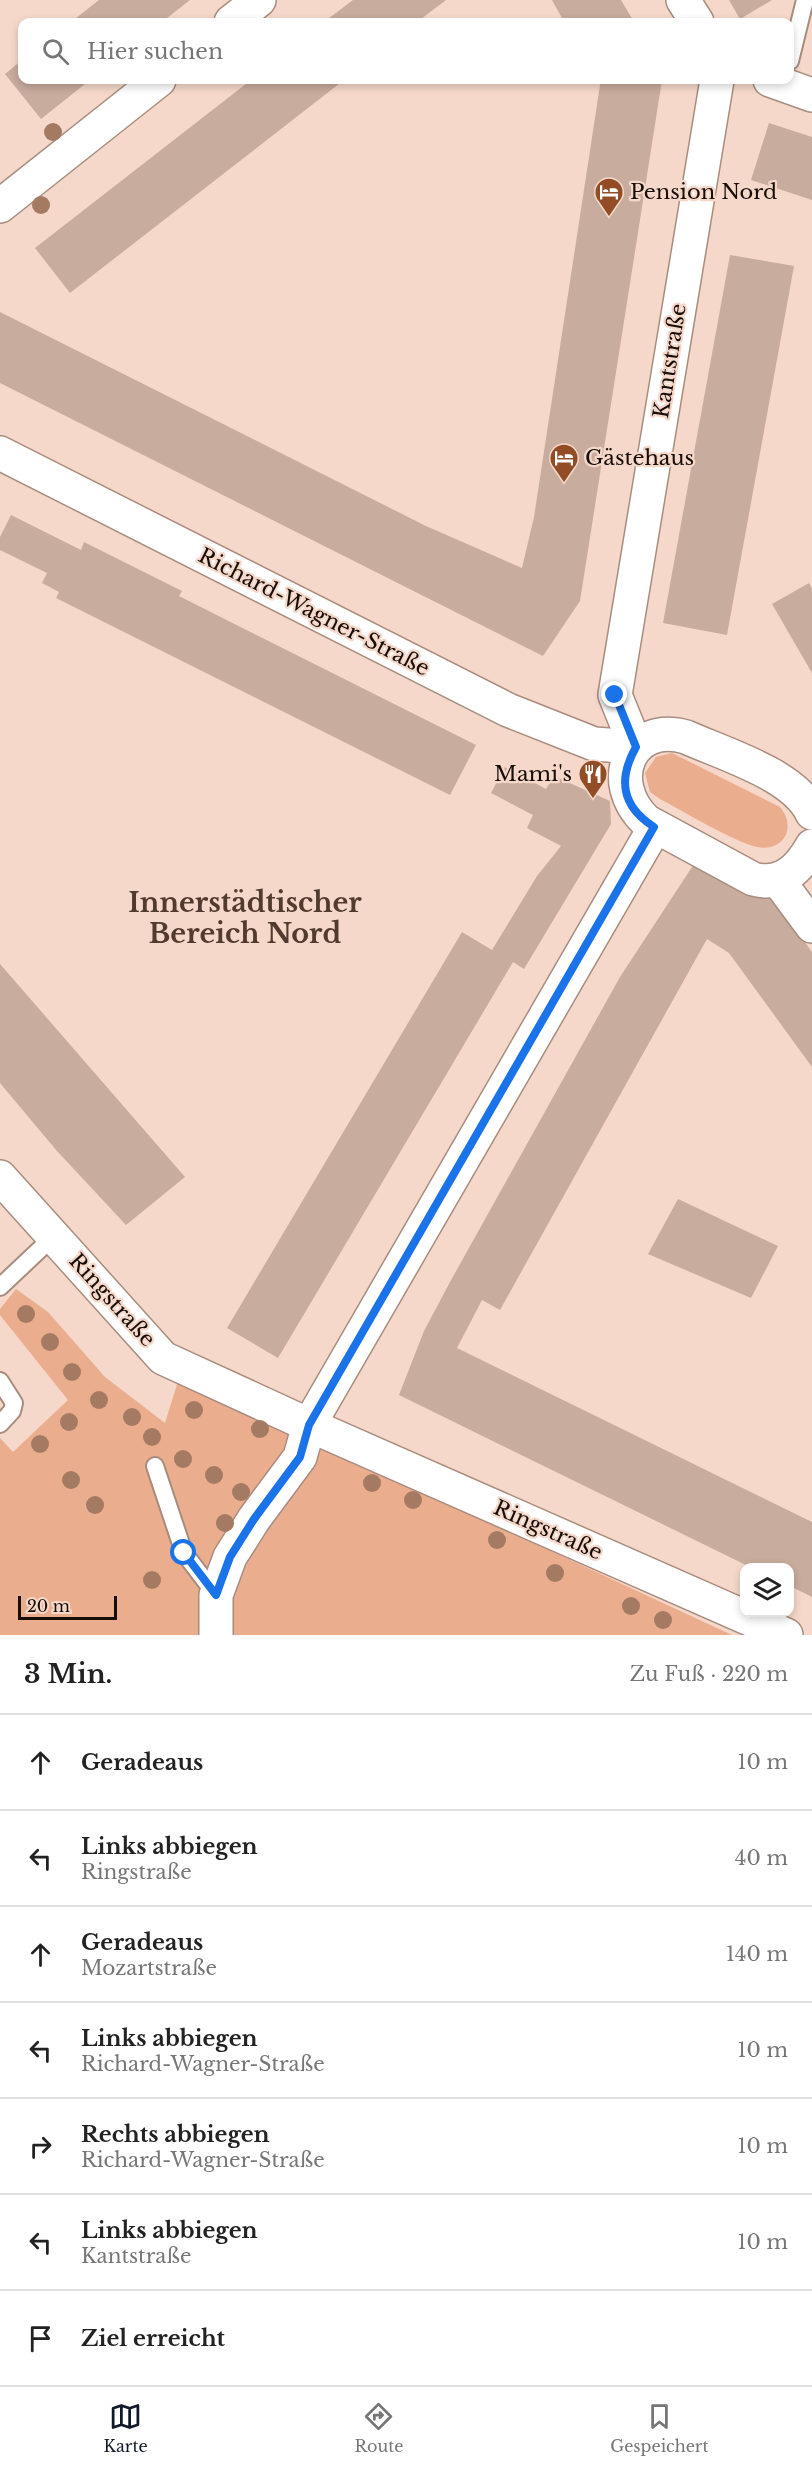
<!DOCTYPE html>
<html lang="de">
<meta charset="utf-8">
<style>
:root{--surface:#fff;--page:#f2f2f2;--text:#222;--muted:#767676;--line:#e0e0e0;--accent:#111827}
body{margin:0;font-family:"Libre Baskerville",serif;background:var(--page);color:var(--text)}
.controls{position:absolute;right:18px;bottom:18px;display:grid;overflow:hidden;border-radius:12px;box-shadow:0 3px 9px #0003}
.controls button{width:54px;height:54px;display:grid;place-items:center;padding:0;border:0;border-bottom:2px solid var(--line);background:var(--surface);color:var(--text);font:30px sans-serif}
.scale{position:absolute;left:18px;bottom:15px;width:99px;box-sizing:border-box;padding-left:6px;border:3px solid #160c08;border-top:0;font-size:16px;line-height:21px;white-space:nowrap;color:#160c08;-webkit-text-stroke:4px #f5d8c9;paint-order:stroke}
.stop{position:absolute;width:18px;height:18px;margin:-14px;border:4px solid #1a73e8;border-radius:50%;background:#fff}
.stop.end{background:#1a73e8;border-color:#fff;box-shadow:0 2px 6px #0008}
.list{margin:0;padding:0;list-style:none}
h2{display:flex;justify-content:space-between;align-items:center;height:78px;margin:0;padding:0 24px;font-size:26px}
h2 small{font-size:20px;font-weight:400;color:var(--muted)}
.list li{display:grid;grid-template-columns:39px 1fr auto;gap:18px;align-items:center;box-sizing:border-box;height:96px;padding:0 24px;border-top:2px solid var(--line)}
.list b{display:block;font-size:22px;white-space:nowrap}
.list p{margin:0;font-size:20px;white-space:nowrap;color:var(--muted)}
.list em{font-size:20px;font-style:normal;color:var(--muted)}
.icon{flex:none;width:33px;height:33px;fill:none;stroke:currentColor;stroke-width:2;stroke-linecap:round;stroke-linejoin:round}
.map{position:relative;flex:none;width:812px;height:1635px;overflow:hidden}
.search{position:absolute;background:var(--surface);box-shadow:0 3px 9px #0003;left:18px;right:18px;top:18px;height:66px;display:flex;align-items:center;gap:15px;box-sizing:border-box;padding:0 21px;border-radius:12px;color:var(--muted);font-size:22px}
.sheet{height:750px;background:var(--surface)}
nav{display:flex;justify-content:space-around;align-items:center;box-sizing:border-box;height:84px;border-top:2px solid var(--line);background:var(--surface);font-size:16px;color:var(--muted)}
nav a{display:grid;justify-items:center;gap:3px}
nav .on{color:var(--accent)}
.map>svg:first-child{display:block}
</style>
<div class="map">
<svg width="812" height="1635" viewBox="0 0 812 1635">
<rect width="100%" height="100%" fill="#f5d8c9"/>
<g fill="#eaad8e">
<path d="M672,753L780,807C797,827 784,852 757,847C734,842 683,811 660,799L650,792L645,773L656,757Z"/>
<path d="M16,1289L48,1312L105,1377L165,1423L179,1378L732,1635H0V1438L13,1452L68,1400L0,1315V1309Z"/>
</g>
<g fill="#c8ac9e">
<path d="M99,0H190L162,22H71Z"/>
<path d="M353,0H446L417,22H324Z"/>
<path d="M552,0H621L634,22H558L562,18Z"/>
<path d="M729,0H772L740,19Z"/>
<path d="M22,60V80H90L41,119L5,74Z"/>
<path d="M251,80H344L70,293L35,248Z"/>
<path d="M599,80H662L580,601L543,656L0,383V312L426,526L522,568L534,517L600,85Z"/>
<path d="M769,123L812,137V200L751,180Z"/>
<path d="M730,255L794,266L727,635L663,623Z"/>
<path d="M11,515L81,550L84,542L182,591L179,596L476,745L450,795L56,598L59,592L42,583L47,573L0,550V537Z"/>
<path d="M809,583L812,589V673L772,604Z"/>
<path d="M505,767L546,789L554,776L610,801L611,824L524,969L513,962L278,1358L227,1328L462,932L492,950L537,876L561,846L527,828L533,815L491,793Z"/>
<path d="M694,864L772,897L812,952V1067L729,953L707,939L500,1310L482,1300L457,1348L812,1522V1597L790,1586V1568H752L399,1395L424,1331L450,1282L620,977Z"/>
<path d="M0,964L185,1177L126,1225L57,1151L0,1083Z"/>
<path d="M678,1199L778,1246L751,1298L648,1254Z"/>
</g>
<g fill="none" stroke-linecap="round" stroke-linejoin="round">
<g stroke="#a88d7f" stroke-width="20">
<g id="service">
<path d="M790,61L805,0"/>
<path d="M0,1287L54,1236"/>
<path d="M0,1381L14,1403L12,1411L0,1424"/>
<path d="M155,1466L184,1553L216,1595"/>
</g>
</g>
<g stroke="#a88d7f" stroke-width="36">
<g id="minor">
<path d="M683,0L697,22"/>
<path d="M231,22L259,0"/>
<path d="M770,80L812,95"/>
<path d="M0,206L159,80"/>
<path d="M0,453L508,710L594,744L636,747"/>
<path d="M636,747L615,695L717,80"/>
<path d="M812,813C795,775 724,754 686,737C629,721 605,782 646,821L753,879C781,887 799,869 812,846"/>
<path d="M778,880L812,926"/>
<path d="M0,1177L163,1358L309,1425L786,1635"/>
<path d="M216,1635V1595L230,1557L254,1519L300,1457L309,1425L655,827"/>
</g>
</g>
<use href="#service" stroke="#fff" stroke-width="16"/>
<use href="#minor" stroke="#fff" stroke-width="33"/>
</g>
<g fill="#a57a62">
<circle cx="53" cy="132" r="9"/>
<circle cx="41" cy="205" r="9"/>
<circle cx="26" cy="1314" r="9"/>
<circle cx="50" cy="1342" r="9"/>
<circle cx="72" cy="1372" r="9"/>
<circle cx="99" cy="1400" r="9"/>
<circle cx="194" cy="1410" r="9"/>
<circle cx="132" cy="1417" r="9"/>
<circle cx="69" cy="1422" r="9"/>
<circle cx="260" cy="1429" r="9"/>
<circle cx="152" cy="1437" r="9"/>
<circle cx="40" cy="1444" r="9"/>
<circle cx="183" cy="1459" r="9"/>
<circle cx="214" cy="1475" r="9"/>
<circle cx="71" cy="1480" r="9"/>
<circle cx="372" cy="1483" r="9"/>
<circle cx="241" cy="1492" r="9"/>
<circle cx="413" cy="1500" r="9"/>
<circle cx="95" cy="1505" r="9"/>
<circle cx="225" cy="1523" r="9"/>
<circle cx="497" cy="1540" r="9"/>
<circle cx="555" cy="1573" r="9"/>
<circle cx="152" cy="1580" r="9"/>
<circle cx="631" cy="1606" r="9"/>
<circle cx="663" cy="1620" r="9"/>
</g>
<g fill="none" stroke-linecap="round" stroke-linejoin="round">
<path stroke="#1a73e8" stroke-width="8" d="M184,1553L216,1595L230,1557L254,1519L300,1457L309,1425L654,827C621,806 618,779 636,747L615,695"/>
</g>
<defs>
<g id="hotel-pin" transform="scale(1.5)"><path d="M0 17L-7.5 6A9.5 9.5 0 1 1 7.5 6Z" fill="#934d26" stroke="#f5d8c9"/><path d="M-6-4.5h1.5V1H6V5H4.5V3h-9V5H-6ZM-4 0a1.8 1.8 0 1 1 3.6 0ZM.5 0V-2.5h3Q6-2.5 6 0Z" fill="#fff"/></g>
<g id="restaurant-pin" transform="scale(1.5)"><path d="M0 17L-7.5 6A9.5 9.5 0 1 1 7.5 6Z" fill="#934d26" stroke="#f5d8c9"/><path d="M-5-6h1v4h1v-4h1v4h1v-4h1v5L-1.5 .5V6h-2V.5L-5-1ZM5-6V6H3V1.5H1.5Q1.5-4 5-6Z" fill="#fff"/></g>
</defs>
<g fill-rule="evenodd">
<use href="#hotel-pin" x="609" y="192"/>
<use href="#hotel-pin" x="564" y="458"/>
<use href="#restaurant-pin" x="593" y="774"/>
</g>
<g text-anchor="middle" dominant-baseline="central" stroke-width="4.5" stroke-linejoin="round" paint-order="stroke">
<g font-size="21" fill="#160c08" stroke="#f5d8c9" text-anchor="start">
<text x="630" y="192">Pension Nord</text>
<text x="585" y="458">Gästehaus</text>
<text x="572" y="774" text-anchor="end">Mami's</text>
</g>
<g font-size="21" fill="#160c08" stroke="#f5d8c9">
<text transform="translate(670 361) rotate(-81)">Kantstraße</text>
<text transform="translate(314 612) rotate(27)">Richard-Wagner-Straße</text>
<text transform="translate(112 1300) rotate(48)">Ringstraße</text>
<text transform="translate(548 1530) rotate(24)">Ringstraße</text>
</g>
<g font-size="27" font-weight="bold" fill="#513a2e" stroke="#f5d8c9">
<text x="245" y="902">Innerstädtischer<tspan x="245" dy="31">Bereich Nord</tspan></text>
</g>
</g>
</svg>
<div class="controls">
<button><svg class="icon" aria-label="layers" viewBox="0 0 24 24"><path d="M12 4l9 5-9 5-9-5zM3 14l9 5 9-5"/></svg></button>
</div>
<div class="scale">20 m</div>
<div class="stop" style="left:184px;top:1553px"></div>
<div class="stop end" style="left:615px;top:695px"></div>
<div class="search"><svg class="icon" aria-label="search" viewBox="0 0 24 24"><circle cx="10" cy="10" r="6"/><path d="M15 15l6 6"/></svg>Hier suchen</div>
</div>
<section class="sheet">
<h2>3 Min.<small>Zu Fuß · 220 m</small></h2>
<ul class="list">
<li><svg class="icon" aria-label="ahead" viewBox="0 0 24 24"><path d="M12 20V5M6 11l6-6 6 6"/></svg><div><b>Geradeaus</b></div><em>10 m</em></li>
<li><svg class="icon" aria-label="left" viewBox="0 0 24 24"><path d="M17 20v-9H6M10 6l-5 5 5 5"/></svg><div><b>Links abbiegen</b><p>Ringstraße</p></div><em>40 m</em></li>
<li><svg class="icon" aria-label="ahead" viewBox="0 0 24 24"><path d="M12 20V5M6 11l6-6 6 6"/></svg><div><b>Geradeaus</b><p>Mozartstraße</p></div><em>140 m</em></li>
<li><svg class="icon" aria-label="left" viewBox="0 0 24 24"><path d="M17 20v-9H6M10 6l-5 5 5 5"/></svg><div><b>Links abbiegen</b><p>Richard-Wagner-Straße</p></div><em>10 m</em></li>
<li><svg class="icon" aria-label="right" viewBox="0 0 24 24"><path d="M7 20v-9h11M14 6l5 5-5 5"/></svg><div><b>Rechts abbiegen</b><p>Richard-Wagner-Straße</p></div><em>10 m</em></li>
<li><svg class="icon" aria-label="left" viewBox="0 0 24 24"><path d="M17 20v-9H6M10 6l-5 5 5 5"/></svg><div><b>Links abbiegen</b><p>Kantstraße</p></div><em>10 m</em></li>
<li><svg class="icon" aria-label="arrive" viewBox="0 0 24 24"><path d="M6 21V4h12l-3 4 3 4H6"/></svg><div><b>Ziel erreicht</b></div></li>
</ul>
</section>
<nav>
<a class="on"><svg class="icon" aria-label="map" viewBox="0 0 24 24"><path d="M3 6l6-2 6 2 6-2v14l-6 2-6-2-6 2zM9 4v14M15 6v14"/></svg>Karte</a>
<a><svg class="icon" aria-label="directions" viewBox="0 0 24 24"><path d="M12 3l9 9-9 9-9-9zM9 14v-3h6M13 9l2 2-2 2"/></svg>Route</a>
<a><svg class="icon" aria-label="saved" viewBox="0 0 24 24"><path d="M7 4h10v16l-5-4-5 4z"/></svg>Gespeichert</a>
</nav>
